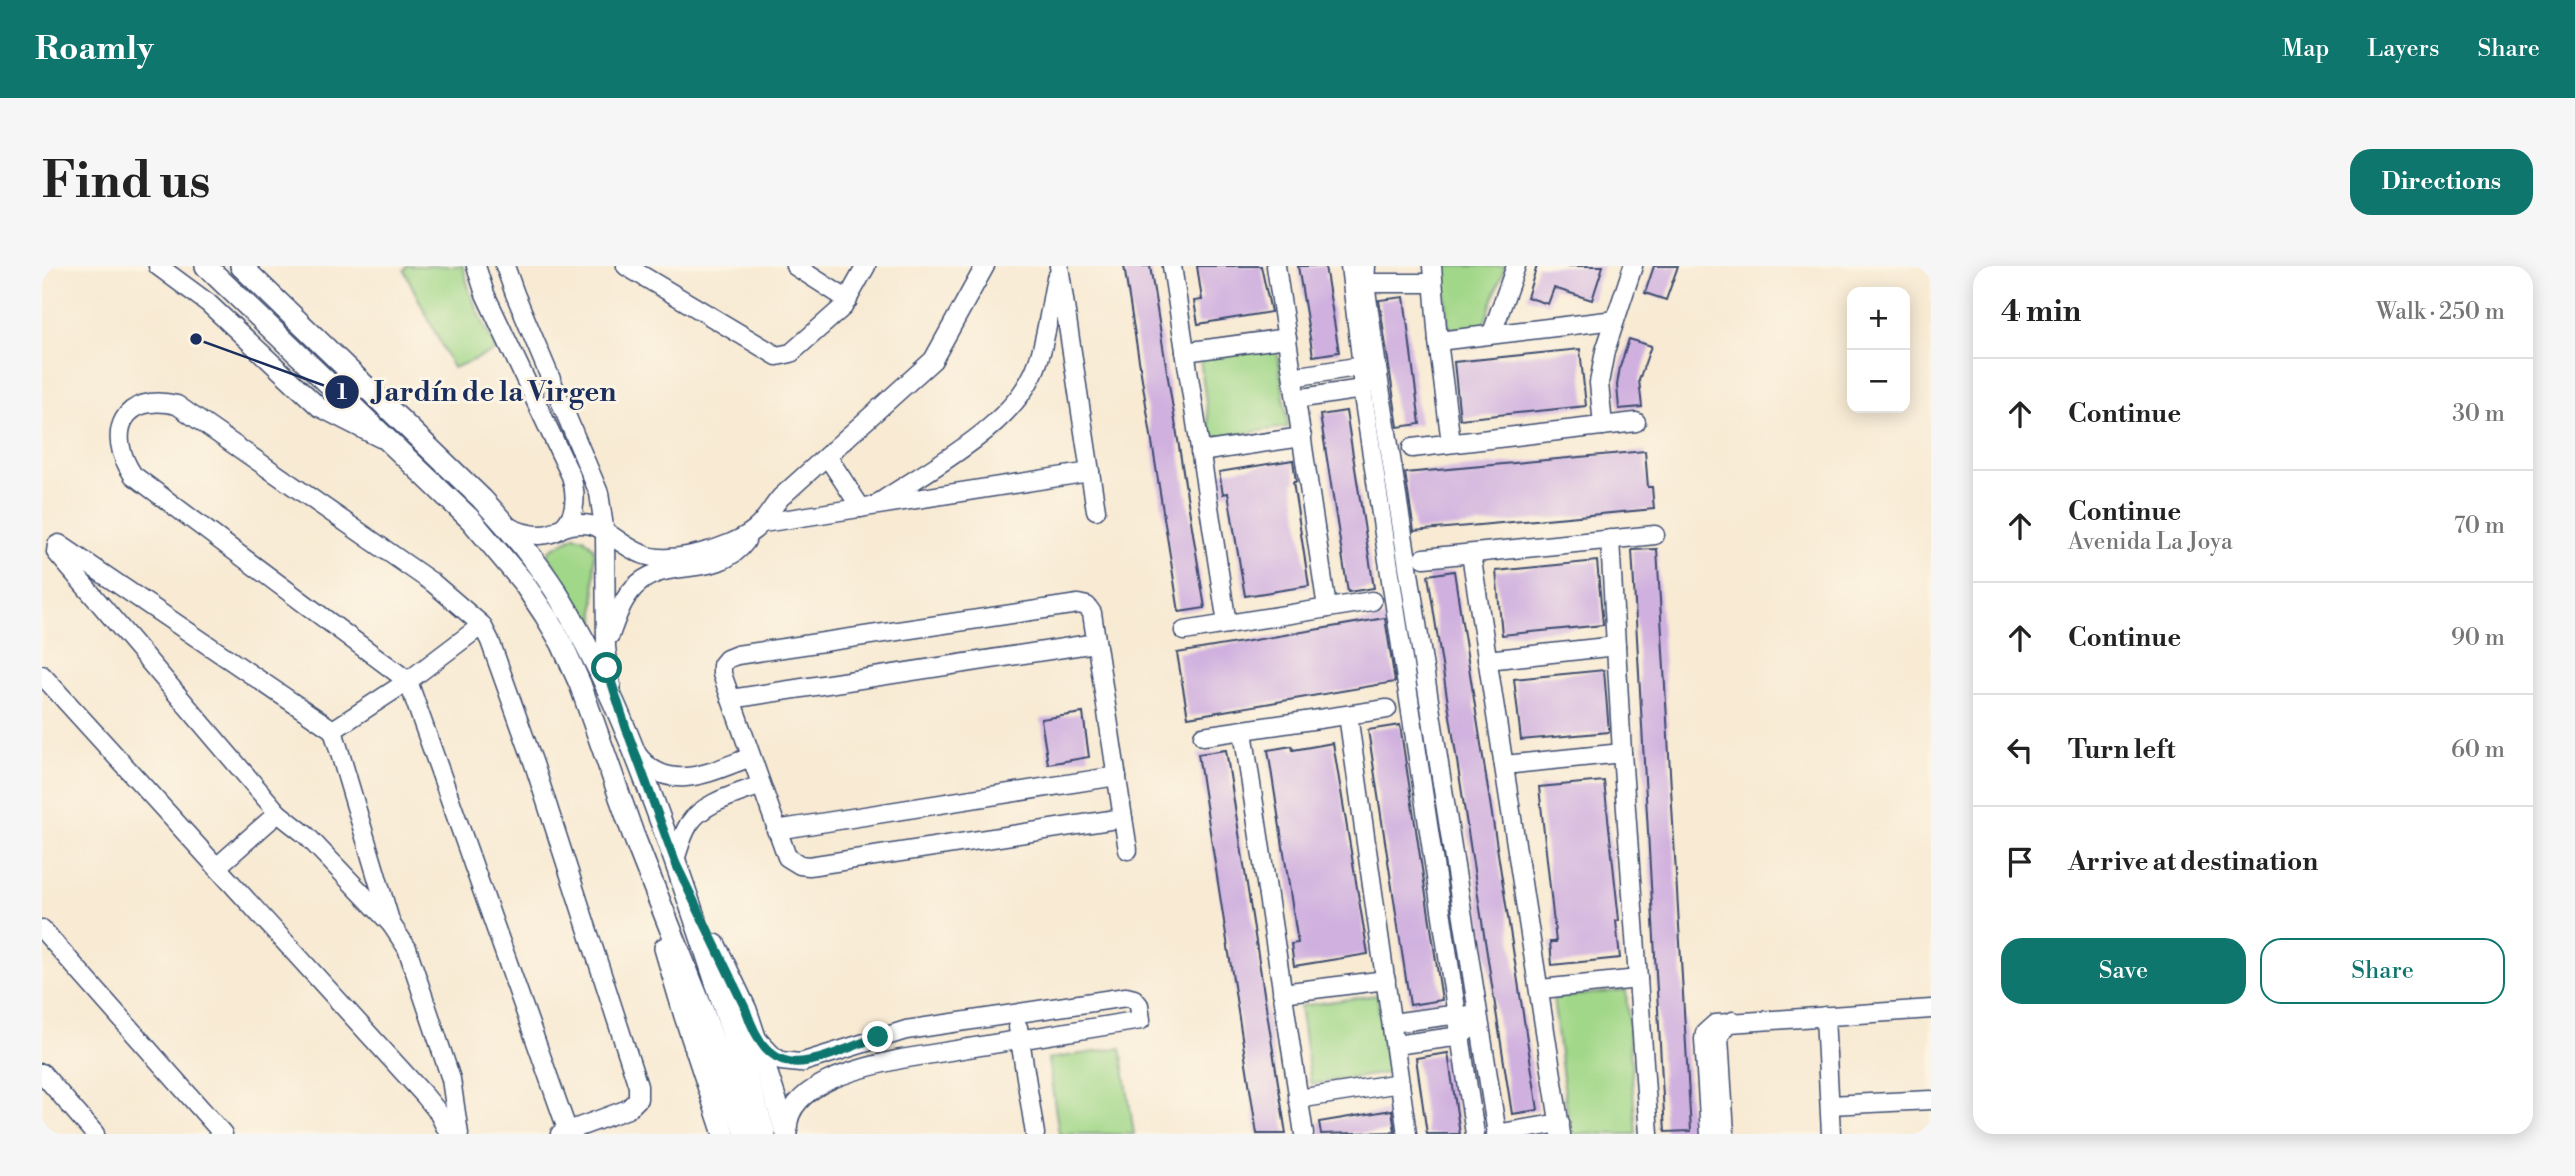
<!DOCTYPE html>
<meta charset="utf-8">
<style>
:root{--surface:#fff;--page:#f6f6f6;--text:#222;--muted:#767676;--line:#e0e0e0;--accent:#0f766e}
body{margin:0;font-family:"Libre Bodoni",serif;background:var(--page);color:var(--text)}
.controls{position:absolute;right:21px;top:21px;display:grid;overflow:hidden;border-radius:14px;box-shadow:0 4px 18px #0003}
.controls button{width:63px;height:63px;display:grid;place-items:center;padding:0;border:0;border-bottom:2px solid var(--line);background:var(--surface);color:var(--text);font:35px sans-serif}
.stop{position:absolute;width:21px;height:21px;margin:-16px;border:5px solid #0f766e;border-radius:50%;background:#fff}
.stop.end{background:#0f766e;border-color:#fff;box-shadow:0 2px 7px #0008}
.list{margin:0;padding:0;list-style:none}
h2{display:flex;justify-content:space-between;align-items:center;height:91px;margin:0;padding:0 28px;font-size:30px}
h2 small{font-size:23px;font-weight:400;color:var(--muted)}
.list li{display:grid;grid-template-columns:46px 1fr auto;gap:21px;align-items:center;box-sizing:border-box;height:112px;padding:0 28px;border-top:2px solid var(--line)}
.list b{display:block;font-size:26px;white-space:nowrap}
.list p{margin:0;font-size:23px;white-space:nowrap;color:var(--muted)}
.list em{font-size:23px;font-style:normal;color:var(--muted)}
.actions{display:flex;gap:14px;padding:21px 28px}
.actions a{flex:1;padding:16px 0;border:2px solid var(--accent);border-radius:21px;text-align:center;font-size:24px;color:var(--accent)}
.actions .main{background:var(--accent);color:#fff}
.icon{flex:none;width:38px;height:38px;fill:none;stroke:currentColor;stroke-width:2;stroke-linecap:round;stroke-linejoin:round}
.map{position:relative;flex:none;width:1889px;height:868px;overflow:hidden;border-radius:21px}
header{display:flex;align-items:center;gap:42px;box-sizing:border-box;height:98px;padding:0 35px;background:var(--accent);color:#fff}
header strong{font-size:33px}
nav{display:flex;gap:38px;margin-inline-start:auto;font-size:24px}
.intro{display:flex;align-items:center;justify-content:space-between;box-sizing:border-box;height:168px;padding:0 42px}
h1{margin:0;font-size:49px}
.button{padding:18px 32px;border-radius:21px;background:var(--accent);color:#fff;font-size:24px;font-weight:700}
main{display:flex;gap:42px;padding:0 42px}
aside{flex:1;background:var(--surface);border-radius:21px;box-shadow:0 4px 18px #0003}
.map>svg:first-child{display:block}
</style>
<header>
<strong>Roamly</strong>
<nav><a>Map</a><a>Layers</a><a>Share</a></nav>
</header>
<div class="intro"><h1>Find us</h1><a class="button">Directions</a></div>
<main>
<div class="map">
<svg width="1889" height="868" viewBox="0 0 1889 868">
<rect width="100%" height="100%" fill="#fcf5e5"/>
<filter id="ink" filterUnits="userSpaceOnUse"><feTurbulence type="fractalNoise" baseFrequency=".0143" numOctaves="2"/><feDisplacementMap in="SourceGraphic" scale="14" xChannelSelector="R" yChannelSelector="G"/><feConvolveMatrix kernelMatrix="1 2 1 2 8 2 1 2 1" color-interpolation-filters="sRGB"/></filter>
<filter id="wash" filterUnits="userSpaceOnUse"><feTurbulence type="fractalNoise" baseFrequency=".00686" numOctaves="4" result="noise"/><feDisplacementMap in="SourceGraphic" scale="28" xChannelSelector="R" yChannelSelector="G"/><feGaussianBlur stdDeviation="1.57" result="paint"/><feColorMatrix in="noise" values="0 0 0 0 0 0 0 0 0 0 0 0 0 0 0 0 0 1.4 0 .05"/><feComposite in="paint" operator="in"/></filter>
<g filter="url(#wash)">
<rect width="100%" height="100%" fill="#f8ead3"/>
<g fill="#a1d788" stroke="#5e8373" stroke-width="2">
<path d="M365,0H421L428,27L454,85L411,102L362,4Z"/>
<path d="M1402,0H1463L1441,60L1411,64L1406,59Z"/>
<path d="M1235,82L1246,161L1169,172L1158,93Z"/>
<path d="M533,270L542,272L552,282L553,357L550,359L507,291V284Z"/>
<path d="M1584,724L1594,868H1528L1511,732Z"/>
<path d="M1335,729L1346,807L1269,818L1258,740Z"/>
<path d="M1079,782L1092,868H1017L1006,793Z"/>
</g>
<g id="blocks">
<g fill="#d0b0df">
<path d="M1082,0H1108L1163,342L1137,346Z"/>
<path d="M1155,0H1219L1229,46L1156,58L1152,35L1160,34Z"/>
<path d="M1256,0H1283L1297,86L1271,90Z"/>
<path d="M1495,0H1561L1550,34L1512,22L1506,38L1485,31Z"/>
<path d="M1612,0H1636L1624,34L1603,27Z"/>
<path d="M1362,31L1378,158L1356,161L1337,34Z"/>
<path d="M1587,73L1609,80L1597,114L1600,141L1577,143L1575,119L1578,101Z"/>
<path d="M1538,83L1544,140L1418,153L1412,96Z"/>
<path d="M1304,145L1332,322L1306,326L1278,149Z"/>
<path d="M1603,185L1606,221H1610L1612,243L1372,265L1363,207Z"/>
<path d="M1251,194L1254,216H1251L1267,320L1203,330L1186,227L1181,228L1177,206Z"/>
<path d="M1615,283L1649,865L1623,866L1590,284Z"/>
<path d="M1555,295L1561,359L1460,369L1454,305Z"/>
<path d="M1412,305L1496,844L1470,848L1386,309Z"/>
<path d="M1343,352L1353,416L1146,451L1135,387Z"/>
<path d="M1562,404L1567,466L1479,474L1472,413Z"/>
<path d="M1041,447L1047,491L1006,498L999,453Z"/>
<path d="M1358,459L1400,734L1368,739L1326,464Z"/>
<path d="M1291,477L1326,688L1252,700L1249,678L1256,677L1226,484L1250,480L1251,484Z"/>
<path d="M1184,484L1244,868H1215L1156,488Z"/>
<path d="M1562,515L1577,654L1574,655L1578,692L1510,699L1508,676H1514L1497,521Z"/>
<path d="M1406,787L1418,868H1385L1374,792Z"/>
<path d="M1350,844L1353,866L1279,868L1277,856Z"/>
</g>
</g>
</g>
<g filter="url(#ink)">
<use href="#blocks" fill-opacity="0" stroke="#3c4b70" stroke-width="2"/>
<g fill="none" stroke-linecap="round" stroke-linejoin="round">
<g stroke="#3c4b70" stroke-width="21">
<g id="minor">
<path d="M116,0L166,37L277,141L338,172"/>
<path d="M434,0L443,28L529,210C544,260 509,283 465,260"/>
<path d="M463,0L473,28L557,227L563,268L564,381L569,419"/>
<path d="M584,0L735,90L749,87L801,41L824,0"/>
<path d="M753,0L806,34"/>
<path d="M1130,0L1185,358"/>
<path d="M1234,0L1285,342"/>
<path d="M1308,0L1320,100V123L1433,868"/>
<path d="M1324,0L1323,17L1336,109L1455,868"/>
<path d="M1390,0L1396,75L1409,177"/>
<path d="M1316,11L1323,17H1390"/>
<path d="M1450,67L1474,0"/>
<path d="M1396,75L1573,54"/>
<path d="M1143,86L1245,72"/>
<path d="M1251,111L1320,100L1336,109L1320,123L1254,133"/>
<path d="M1561,160L1557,117L1563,85L1591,0"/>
<path d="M1370,182L1594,156"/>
<path d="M1158,186L1260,171"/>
<path d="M785,190L819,242"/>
<path d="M1048,206L1054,244"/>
<path d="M838,236C890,201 975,159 996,96C1005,70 1008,40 1014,12"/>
<path d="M721,257L1048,206L1017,0"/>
<path d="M519,262C559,248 566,274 600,288C627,300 690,282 712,264C724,255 729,242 739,231L891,94L943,0"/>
<path d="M1568,273L1580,487L1607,868"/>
<path d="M1429,288L1519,868"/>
<path d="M1382,292L1613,269"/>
<path d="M1036,338L1045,340L1050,347L1081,552L767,600L758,599L745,591L680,408V399L685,393L695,389Z"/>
<path d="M440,359L391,317L135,139C82,126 62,166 91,209L366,415L440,359L448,375L492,498L596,820V833L586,843L518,868"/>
<path d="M1142,365L1330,335"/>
<path d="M568,369C575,350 581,330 597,317C627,291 677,313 704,275"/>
<path d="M1445,394L1574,380"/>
<path d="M0,409L383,830L396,846L407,868"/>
<path d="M689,433L1054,377"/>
<path d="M1306,449L1365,868"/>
<path d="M1201,465L1262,868"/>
<path d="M1161,470L1345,443"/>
<path d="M595,488C626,530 670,505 709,491"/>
<path d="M1462,499L1580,487"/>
<path d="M236,547L14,286L15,279L17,278L291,464"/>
<path d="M1081,552L1086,584"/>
<path d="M734,564L1075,510"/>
<path d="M633,594C637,582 640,569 647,558C661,536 696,528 719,519"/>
<path d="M176,600L236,547L264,569L349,658L365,682L409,813L417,868"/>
<path d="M349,658L291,464L366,415L526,866"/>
<path d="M0,663L181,868"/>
<path d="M1499,723L1596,713"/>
<path d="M1240,727L1344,714"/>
<path d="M1783,750L1789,868"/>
<path d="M1350,757L1417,748L1426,751"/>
<path d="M976,761L993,868"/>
<path d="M715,773L730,789L739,795L758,797L864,764L1084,731L1092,733L1097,739L1099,754L859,793C822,801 740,818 746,868"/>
<path d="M1353,779L1419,770L1428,762"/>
<path d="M0,807L53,868"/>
<path d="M1256,833L1358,817"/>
<path d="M1788,839L1889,834"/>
<path d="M1454,868L1518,857"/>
<path d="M1668,868L1662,773L1663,767L1673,758L1889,743"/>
<path d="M1683,868L1677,771L1684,759L1691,755"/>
</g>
</g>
<g stroke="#3c4b70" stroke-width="24">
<g id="major">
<path d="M164,0L429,254L481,316L503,349L520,378L538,418L591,568L660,743L704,868"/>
<path d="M199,0L440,233C466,261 492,292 513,324C558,396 590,476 619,556C657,659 689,764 723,868"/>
<path d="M673,679L704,744L745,868"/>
<path d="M623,682L643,750L682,868"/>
</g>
</g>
<use href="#minor" stroke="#fff" stroke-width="18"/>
<use href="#major" stroke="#fff" stroke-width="21"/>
</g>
</g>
<g fill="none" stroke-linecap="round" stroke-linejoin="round" filter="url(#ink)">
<path stroke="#0f766e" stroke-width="9" d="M565,402L584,462L634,598L704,744C731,826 775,792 836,771"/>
</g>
<path fill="none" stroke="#1b2f5e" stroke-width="2.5" d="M154 73L300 126"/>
<g fill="#1b2f5e" stroke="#fcf5e5" stroke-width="2.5">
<circle cx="154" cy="73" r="7"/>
<circle cx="300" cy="126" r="18"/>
</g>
<g font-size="21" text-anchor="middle" font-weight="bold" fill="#fff">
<text x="300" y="133">1</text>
</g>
<g font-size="28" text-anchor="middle" font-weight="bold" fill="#1b2f5e" stroke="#fcf5e5" stroke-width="6" stroke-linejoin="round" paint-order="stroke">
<text x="453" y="135">Jardín de la Virgen</text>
</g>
</svg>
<div class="controls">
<button>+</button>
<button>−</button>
</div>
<div class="stop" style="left:565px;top:402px"></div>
<div class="stop end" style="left:836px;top:771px"></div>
</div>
<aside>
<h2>4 min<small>Walk · 250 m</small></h2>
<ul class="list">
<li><svg class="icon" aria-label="ahead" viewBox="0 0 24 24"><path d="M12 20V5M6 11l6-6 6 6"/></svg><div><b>Continue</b></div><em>30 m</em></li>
<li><svg class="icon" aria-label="ahead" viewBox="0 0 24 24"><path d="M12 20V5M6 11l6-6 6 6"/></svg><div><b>Continue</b><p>Avenida La Joya</p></div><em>70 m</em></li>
<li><svg class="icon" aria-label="ahead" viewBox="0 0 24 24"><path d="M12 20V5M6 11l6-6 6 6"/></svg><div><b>Continue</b></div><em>90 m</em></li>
<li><svg class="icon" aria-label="left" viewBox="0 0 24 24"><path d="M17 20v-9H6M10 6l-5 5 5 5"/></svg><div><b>Turn left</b></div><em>60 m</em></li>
<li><svg class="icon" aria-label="arrive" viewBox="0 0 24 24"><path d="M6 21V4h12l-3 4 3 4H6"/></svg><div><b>Arrive at destination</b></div></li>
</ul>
<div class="actions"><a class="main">Save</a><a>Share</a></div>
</aside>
</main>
